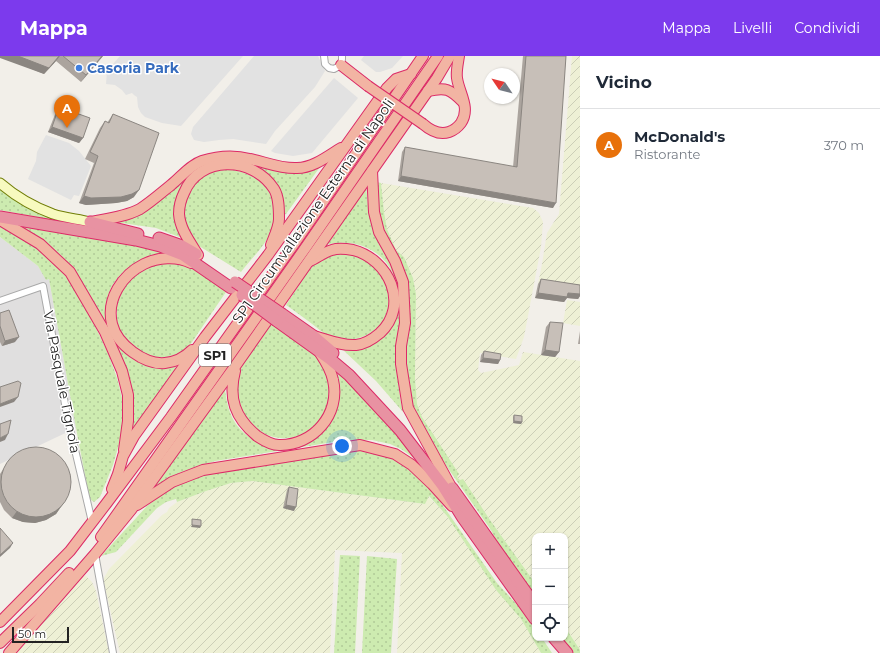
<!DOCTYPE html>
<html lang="it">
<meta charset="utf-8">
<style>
:root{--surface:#fff;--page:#f2f2f3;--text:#1f2937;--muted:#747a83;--line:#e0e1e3;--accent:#7c3aed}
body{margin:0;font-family:Montserrat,sans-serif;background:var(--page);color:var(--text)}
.controls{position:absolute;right:12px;bottom:12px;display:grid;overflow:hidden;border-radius:8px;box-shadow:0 1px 3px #0004}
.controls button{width:36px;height:36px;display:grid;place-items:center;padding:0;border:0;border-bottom:1px solid var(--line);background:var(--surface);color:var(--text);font:20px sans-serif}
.compass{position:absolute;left:484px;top:12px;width:36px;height:36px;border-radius:50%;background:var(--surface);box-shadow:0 1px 3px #0004;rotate:305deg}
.scale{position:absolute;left:12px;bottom:10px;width:57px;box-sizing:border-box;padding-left:4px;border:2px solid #222;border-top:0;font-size:11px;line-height:14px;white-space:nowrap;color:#222;-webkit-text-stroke:3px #fff;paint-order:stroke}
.you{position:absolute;left:342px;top:390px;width:14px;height:14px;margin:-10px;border:3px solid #fff;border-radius:50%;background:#1a73e8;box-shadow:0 0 0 6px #1a73e833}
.badge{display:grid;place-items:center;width:26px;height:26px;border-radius:50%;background:var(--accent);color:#fff;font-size:13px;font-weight:700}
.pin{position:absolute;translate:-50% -33px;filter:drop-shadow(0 1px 2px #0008)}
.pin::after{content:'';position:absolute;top:21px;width:14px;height:12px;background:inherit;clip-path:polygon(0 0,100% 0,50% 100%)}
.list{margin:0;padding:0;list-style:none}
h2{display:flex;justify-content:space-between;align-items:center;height:52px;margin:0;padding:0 16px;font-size:17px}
h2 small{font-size:13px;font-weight:400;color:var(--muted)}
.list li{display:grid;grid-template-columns:26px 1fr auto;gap:12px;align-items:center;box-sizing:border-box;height:72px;padding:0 16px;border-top:1px solid var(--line)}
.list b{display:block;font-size:15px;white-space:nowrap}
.list p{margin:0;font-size:13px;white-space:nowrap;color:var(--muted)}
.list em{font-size:13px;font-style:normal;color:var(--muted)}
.icon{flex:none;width:22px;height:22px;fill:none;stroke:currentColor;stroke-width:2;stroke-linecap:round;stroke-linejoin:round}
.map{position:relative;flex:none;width:580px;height:597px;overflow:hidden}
header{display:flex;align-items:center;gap:24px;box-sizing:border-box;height:56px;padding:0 20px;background:var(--accent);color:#fff}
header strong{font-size:19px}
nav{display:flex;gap:22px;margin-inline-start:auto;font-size:14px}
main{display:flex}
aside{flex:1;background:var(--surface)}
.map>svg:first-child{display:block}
</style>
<header>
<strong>Mappa</strong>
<nav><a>Mappa</a><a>Livelli</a><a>Condividi</a></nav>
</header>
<main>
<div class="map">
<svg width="580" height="597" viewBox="0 0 580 597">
<defs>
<pattern id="farmland-furrows" width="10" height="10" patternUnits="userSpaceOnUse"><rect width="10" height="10" fill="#eef0d5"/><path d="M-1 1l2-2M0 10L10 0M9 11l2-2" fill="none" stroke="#ccceb7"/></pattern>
<pattern id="grass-dots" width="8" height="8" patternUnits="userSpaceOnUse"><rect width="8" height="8" fill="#cdebb0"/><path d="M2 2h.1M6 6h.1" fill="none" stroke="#b0c997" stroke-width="1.8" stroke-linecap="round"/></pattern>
</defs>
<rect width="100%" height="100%" fill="#f2efe9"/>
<path fill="#e0dfdf" d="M0,181L38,210L46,223H49L76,372L0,408Z"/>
<g fill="url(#farmland-furrows)">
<path d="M572,0H580V234L538,228L542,208L547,177L559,158Z"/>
<path d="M381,127L533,152L539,157L543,166L541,191L524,281L516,303L480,297L478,314L481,317L519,309L523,296L580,305V594L565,571V480H535V527L490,464L463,424H460L457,421L422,361L417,348L415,322L416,238L413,222L404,201L396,194L387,173L384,156Z"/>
<path d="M567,244L580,246V270L563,267Z"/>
<path d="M253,425L425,448L428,440L447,460L496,534L521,563L541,597H397L402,497L335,494L330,597H120L104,527V522L109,513L162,459L167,456L169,452L177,446L206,435L231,427Z"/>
<path d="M85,519L92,526L96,535L109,597H16Z"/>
</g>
<g fill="url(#grass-dots)">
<path d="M248,108L320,111L286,158L283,159V152Z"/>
<path d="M227,113C250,116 275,128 274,156C274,162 274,168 272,174C265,190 251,203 241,216L199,190C179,170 178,136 203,120C210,115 218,114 227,113Z"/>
<path d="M188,120L189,121L178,139L182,182L156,172L115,166Z"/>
<path d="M377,126L381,127L384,156L387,173L396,194L404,201L413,222L416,238L415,322L417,348L422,361L459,418L457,421L460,424L463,423L490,464L535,527V543L501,494L491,474L422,375L412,354L404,311L407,253L385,178L380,166Z"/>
<path d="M366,131C368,145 368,162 374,176C381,195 396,210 399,231C403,250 398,270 398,289C396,311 398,334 403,356L376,325L341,292L378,281C382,273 398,242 398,236C398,230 395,223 393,218C381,191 352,182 325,189Z"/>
<path d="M0,134L27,152L57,165L0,154Z"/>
<path d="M13,166L144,190L163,197C139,203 114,215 108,242C106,251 109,264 110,273L161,311H175L176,312L132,374H131L130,339L81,226Z"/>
<path d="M0,170L43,194L70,222L83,245L108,297L117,322L122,342L123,365L119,388L113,409L100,441L94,446L91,444L89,440L76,372L49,223L46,224L38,210L0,181Z"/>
<path d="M356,196L383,214C385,222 392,239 390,247C386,276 355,291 329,280C324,278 320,274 316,271C306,263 296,256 286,249L301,226V224L317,205L335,197Z"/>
<path d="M184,206L228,233L190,289L180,298L171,302H161L148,301L138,296L121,279L117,265V250L121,236L134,219L154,207Z"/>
<path d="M273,265C284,273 295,281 306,289C310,292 316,296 320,300C328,309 329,319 330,331C332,346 330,347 323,360C303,395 252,386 238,350C236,346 237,340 237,335C237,327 237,319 240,311Z"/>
<path d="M338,317H339L385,364L418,405L401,393L390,388L372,384H346L215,405L179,417L156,430L154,428L225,333C227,353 233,371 251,382C261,387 275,388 285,391L333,360L340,339Z"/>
<path d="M361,392L377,394L410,411L430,431L497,527L522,554L535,572V582H542L552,597H541L521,563L496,534L447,460L429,440L425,448L253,425L231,427L206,435L177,446L176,443L166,446L157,452L116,496L101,500L148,449L170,432L215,414Z"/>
<path d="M340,499L360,500L355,597H334Z"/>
<path d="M367,500L397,503L391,597H362Z"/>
<path d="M565,571L580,594V597H572L562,582H565Z"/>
</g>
<g fill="#e2e2e2">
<path d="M120,0H243L181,70L162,67L145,61L141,57L138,51L137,41L134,39L132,37L126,39L122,34L115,29L106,28L107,15Z"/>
<path d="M254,0H318L325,15L315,31L275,75L266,88L233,83L219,84L204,86L194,84L191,78L193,71Z"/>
<path d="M364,0H403L392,12L380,16H376L361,4Z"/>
<path d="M334,22L358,42L312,97L293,100L275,97L271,95Z"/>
<path d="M46,79L69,87L79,95L91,110L79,140L74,139L71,144L28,123L36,105L37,96Z"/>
</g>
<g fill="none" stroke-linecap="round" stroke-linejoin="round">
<g stroke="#a9a9a9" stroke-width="8">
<g id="minor">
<path d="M324,0L325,8L329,12L334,13L341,9L342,3V0"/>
<path d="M0,245L43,230L68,364L92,466"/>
<path d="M95,498L113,597"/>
</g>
</g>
<g stroke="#707d05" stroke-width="11">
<path id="secondary" d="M0,127C15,140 34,151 53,158C65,162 78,163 90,166"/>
</g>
<g stroke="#dc2a67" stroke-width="12">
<g id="trunk">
<path d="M341,9L368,30"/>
<path d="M428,35C446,31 450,33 463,46"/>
<path d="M423,68C431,75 440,79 449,76C455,74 458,71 461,67C471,52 459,37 457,22C456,15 458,7 459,0"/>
<path d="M372,115L374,156L379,176L395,205L403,226L405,267L401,290V308L408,352L450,429"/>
<path d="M0,164L40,188L70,216L105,276L122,315L128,339V365L124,394"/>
<path d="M90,166C106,163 125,161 140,153C151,146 161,137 171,129C181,121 190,109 202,105C218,100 234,99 250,103C265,106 281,113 297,112C313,112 328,100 341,92"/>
<path d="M198,199C190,186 180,173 179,158C179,150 181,143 184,137C199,99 253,100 274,133C279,141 279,153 279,163C279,171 274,181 271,189"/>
<path d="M310,205C317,202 324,196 332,194C338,192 347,193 353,194C389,203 410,249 380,277C373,283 365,288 356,289C341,290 328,284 314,280"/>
<path d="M191,207C177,200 158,201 144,208C122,219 106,243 112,268C117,289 145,309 165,307C176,306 185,301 192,294"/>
<path d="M235,315C228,342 235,362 257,380C263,384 271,389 279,389C313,390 341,358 333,324C331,314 326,306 320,297"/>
<path d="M112,433L118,418L123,400L134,380L205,281L268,199L387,32L396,23L411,18"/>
<path d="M137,449L172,426L203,414L360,389L395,398L412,409L432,428L452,450"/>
<path d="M101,481L306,191L438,0"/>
<path d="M0,566L70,495L106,448L171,361L296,185L423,0"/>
<path d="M0,587L40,548L69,517"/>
<path d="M9,597L95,498L131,454L236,309L437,22L450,0"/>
</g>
</g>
<g stroke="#dc2a67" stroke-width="13">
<g id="motorway">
<path d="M0,161L136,184L160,190L183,199L231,232"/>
<path d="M90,166L138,178"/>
<path d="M159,182L182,190L196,198"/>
<path d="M282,258L312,279L333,297"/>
<path d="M277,265L330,303L349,319L400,374L443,430L463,462L535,563"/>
<path d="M452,432L535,549"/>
<path d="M554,582L567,597"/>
</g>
</g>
<use href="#minor" stroke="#fff" stroke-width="6"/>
<use href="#secondary" stroke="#f7fabf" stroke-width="9"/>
<use href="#trunk" stroke="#f2b4a3" stroke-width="10"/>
<use href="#motorway" stroke="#e892a2" stroke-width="11"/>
<g stroke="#dc2a67" stroke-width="12" stroke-linecap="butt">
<path id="trunk-bridge" d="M368,30L423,68"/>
</g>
<g stroke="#dc2a67" stroke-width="13" stroke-linecap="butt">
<g id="motorway-bridge">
<path d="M235,226L282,258"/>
<path d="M242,239L277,265"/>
</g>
</g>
<use href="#trunk-bridge" stroke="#f2b4a3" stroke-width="10"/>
<use href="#motorway-bridge" stroke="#e892a2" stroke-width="11"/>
</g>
<g fill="#aba49e">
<path d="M0,0H103L81,26L56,5L44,18Z"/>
<path d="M523,0H566L553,152L398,125L402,96L405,91L513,111Z"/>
<path d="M59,51L83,82L79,87L48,76L56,56Z"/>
<path d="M113,58L134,141L127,145L116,147L86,149L79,147L94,107L85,103L100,72L105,65L107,67Z"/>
<path d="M541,223L580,229V240L578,243L567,242L564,246L535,242L538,228Z"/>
<path d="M0,257L15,286L2,290L0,286Z"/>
<path d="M550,266L559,296L555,301L541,299L546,271Z"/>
<path d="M580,275V288H578Z"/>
<path d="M484,295L500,304L498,308L480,306L481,299Z"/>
<path d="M514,359L522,366L521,368L513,367V361Z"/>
<path d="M9,404L67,442L56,458L46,464L35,467L23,466L12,462L4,454L0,446V418Z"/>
<path d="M289,431L294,455L283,452L287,434Z"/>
</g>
<g fill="#8b8681">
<path d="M0,0H60L56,5L44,18L0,2Z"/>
<path d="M102,0H103L81,26L86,19Z"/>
<path d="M52,71L83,82L79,87L48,76Z"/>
<path d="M401,120L556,147L553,152L398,125Z"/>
<path d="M139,134L134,141L127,145L116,147L86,149L79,147L84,140Z"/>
<path d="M538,237H568L580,238V240L578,243L567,242L564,246L535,242Z"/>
<path d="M19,281L15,286L2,290L5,285Z"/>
<path d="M545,294L559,296L555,301L541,299Z"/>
<path d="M483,302L500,304L498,308L480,306Z"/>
<path d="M18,341L14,346L0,351V348Z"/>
<path d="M514,365L522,366L521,368L513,367Z"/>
<path d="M8,378L5,384L0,386V382Z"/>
<path d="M67,442L56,458L46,464L35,467L23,466L12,462L17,455Z"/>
<path d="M286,449L296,451L294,455L283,452Z"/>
<path d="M192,469L201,470L200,472L191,471Z"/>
<path d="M13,487L10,492L0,501V499Z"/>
</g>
<g fill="#c7bfb8" stroke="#8b8681">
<path d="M18,0H59L49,12Z"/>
<path d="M63,0H102L86,19Z"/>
<path d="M526,0H566L556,147L401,120L405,91L517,111Z"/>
<path d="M59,51L90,62L83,82L52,71Z"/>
<path d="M113,58L159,77L139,134L132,138L121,141L91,142L84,140L98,100L90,96L105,65L109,67Z"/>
<path d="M541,223L580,229V238L568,237L567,241L538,237Z"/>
<path d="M9,254L19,281L5,285L0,270V257Z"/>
<path d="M550,266L563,267L559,296L545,294Z"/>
<path d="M484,295L501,298L500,304L483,302Z"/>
<path d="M18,325L21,327L18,341L0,348V331Z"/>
<path d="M514,359L522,360V366L514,365Z"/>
<path d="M11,364L8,378L0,382V368Z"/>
<circle cx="36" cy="426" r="35"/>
<path d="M289,431L298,433L296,451L286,449Z"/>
<path d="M192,463L201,464V470L192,469Z"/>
<path d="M0,472L13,487L0,499Z"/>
</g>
<circle fill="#3f7fe0" stroke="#fff" stroke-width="1.5" cx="79" cy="12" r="4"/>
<g text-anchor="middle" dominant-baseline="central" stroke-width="3" stroke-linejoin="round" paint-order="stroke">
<rect fill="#fff" stroke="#646464" stroke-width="1" x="199" y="288" width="32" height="22" rx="3"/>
<g font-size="13" font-weight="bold" fill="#222">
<text x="215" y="299">SP1</text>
</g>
<g font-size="14" font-weight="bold" fill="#366cbe" stroke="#fff" text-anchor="start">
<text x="87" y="12">Casoria Park</text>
</g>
<g font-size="14" fill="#222" stroke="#fff">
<text transform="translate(313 155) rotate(-55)">SP1 Circumvallazione Esterna di Napoli</text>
<text transform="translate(62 326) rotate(79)">Via Pasquale Tignola</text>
</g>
</g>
</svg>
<div class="controls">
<button>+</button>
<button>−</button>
<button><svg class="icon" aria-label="locate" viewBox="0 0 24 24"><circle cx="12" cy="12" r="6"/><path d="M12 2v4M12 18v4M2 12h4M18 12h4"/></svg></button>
</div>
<svg class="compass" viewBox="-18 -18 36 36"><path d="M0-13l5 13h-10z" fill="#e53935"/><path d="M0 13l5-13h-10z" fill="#747a83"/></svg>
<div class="scale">50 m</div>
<div class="you"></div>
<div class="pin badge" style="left:67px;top:72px;background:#e8710a">A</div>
</div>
<aside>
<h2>Vicino<small></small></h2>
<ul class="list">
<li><span class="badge" style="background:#e8710a">A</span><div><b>McDonald's</b><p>Ristorante</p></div><em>370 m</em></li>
</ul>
</aside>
</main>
